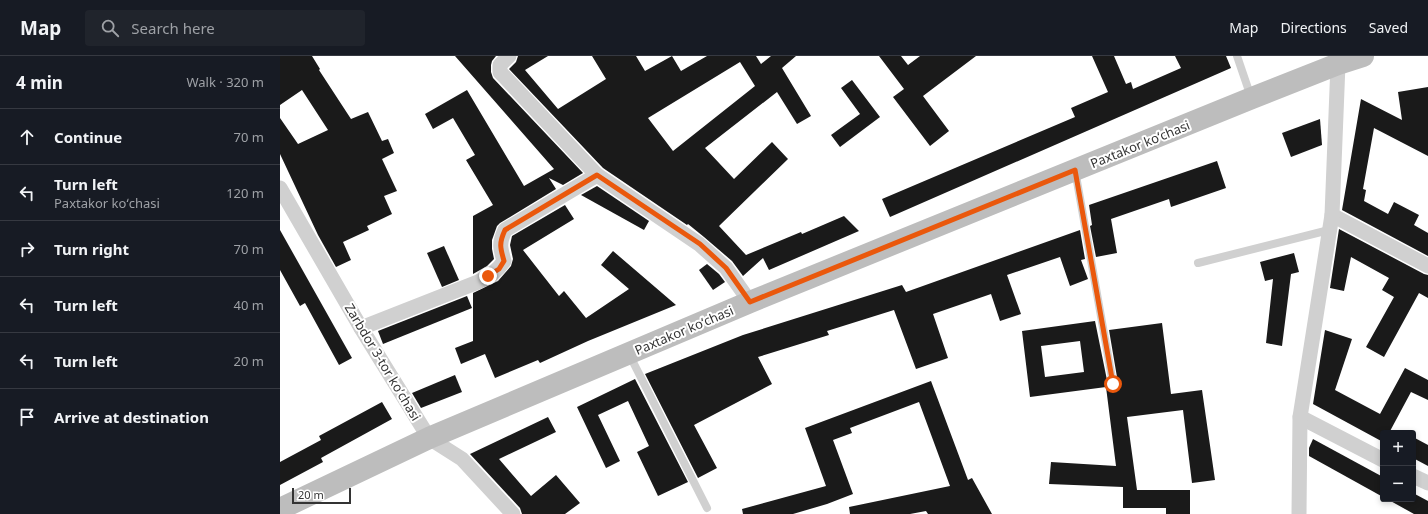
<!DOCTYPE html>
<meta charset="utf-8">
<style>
:root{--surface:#171b24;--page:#20242c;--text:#f1f3f6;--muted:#9ea1a6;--line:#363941}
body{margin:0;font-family:"Noto Sans",sans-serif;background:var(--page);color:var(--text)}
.controls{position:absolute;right:12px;bottom:12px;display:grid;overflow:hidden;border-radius:4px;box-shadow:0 2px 6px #0003}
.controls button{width:36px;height:36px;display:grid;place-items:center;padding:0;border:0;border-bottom:1px solid var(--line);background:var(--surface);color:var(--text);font:20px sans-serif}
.scale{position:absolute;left:12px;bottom:10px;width:59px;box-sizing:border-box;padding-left:4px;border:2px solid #333;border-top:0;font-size:11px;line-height:14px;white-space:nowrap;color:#333;-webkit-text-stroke:3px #fff;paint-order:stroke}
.stop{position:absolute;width:12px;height:12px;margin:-9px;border:3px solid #ea580c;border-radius:50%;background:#fff}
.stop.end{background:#ea580c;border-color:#fff;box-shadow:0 1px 4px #0008}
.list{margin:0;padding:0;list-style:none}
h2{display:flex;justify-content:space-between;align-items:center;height:52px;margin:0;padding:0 16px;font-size:17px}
h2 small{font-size:13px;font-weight:400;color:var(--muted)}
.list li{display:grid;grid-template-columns:26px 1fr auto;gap:12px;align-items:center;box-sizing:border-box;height:56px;padding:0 16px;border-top:1px solid var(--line)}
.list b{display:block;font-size:15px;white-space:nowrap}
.list p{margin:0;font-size:13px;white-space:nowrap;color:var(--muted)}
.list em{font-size:13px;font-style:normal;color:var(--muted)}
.icon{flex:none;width:22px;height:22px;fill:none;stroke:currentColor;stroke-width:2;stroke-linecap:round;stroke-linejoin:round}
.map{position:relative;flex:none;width:1148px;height:458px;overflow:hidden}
header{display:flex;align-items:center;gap:24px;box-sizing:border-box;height:56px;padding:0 20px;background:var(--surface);border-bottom:1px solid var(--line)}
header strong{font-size:19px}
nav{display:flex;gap:22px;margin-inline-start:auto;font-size:14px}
.search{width:280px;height:36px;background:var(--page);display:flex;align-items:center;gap:10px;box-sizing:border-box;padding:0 14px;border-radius:4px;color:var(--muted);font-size:15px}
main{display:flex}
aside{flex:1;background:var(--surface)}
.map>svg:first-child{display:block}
</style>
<header>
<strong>Map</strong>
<div class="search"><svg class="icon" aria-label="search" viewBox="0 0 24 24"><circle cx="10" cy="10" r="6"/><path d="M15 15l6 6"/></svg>Search here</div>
<nav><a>Map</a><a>Directions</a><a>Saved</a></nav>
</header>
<main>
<aside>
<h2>4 min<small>Walk · 320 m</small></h2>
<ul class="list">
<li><svg class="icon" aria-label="ahead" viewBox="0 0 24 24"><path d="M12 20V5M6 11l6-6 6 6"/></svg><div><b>Continue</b></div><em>70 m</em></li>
<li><svg class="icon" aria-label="left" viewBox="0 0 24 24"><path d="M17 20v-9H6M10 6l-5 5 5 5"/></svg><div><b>Turn left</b><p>Paxtakor koʻchasi</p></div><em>120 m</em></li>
<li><svg class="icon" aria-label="right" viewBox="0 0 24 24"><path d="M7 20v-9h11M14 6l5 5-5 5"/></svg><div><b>Turn right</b></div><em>70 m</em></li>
<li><svg class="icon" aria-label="left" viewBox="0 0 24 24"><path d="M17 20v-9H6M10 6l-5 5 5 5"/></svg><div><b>Turn left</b></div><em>40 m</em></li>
<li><svg class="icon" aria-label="left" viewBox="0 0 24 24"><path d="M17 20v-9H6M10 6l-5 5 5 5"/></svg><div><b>Turn left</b></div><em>20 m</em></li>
<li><svg class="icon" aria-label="arrive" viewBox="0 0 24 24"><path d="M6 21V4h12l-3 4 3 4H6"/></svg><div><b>Arrive at destination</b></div></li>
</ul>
</aside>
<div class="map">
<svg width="1148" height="458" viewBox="0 0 1148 458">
<rect width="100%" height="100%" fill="#fff"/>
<g fill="#1a1a1a" fill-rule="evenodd">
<path d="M0,0H32L40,13L39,14L71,63L88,56L102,85L108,83L114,97L102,103L117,135L104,140L112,158L87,170L89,174L63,186L71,204L56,211L38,179L0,98V62L18,88L48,74L22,34L0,49Z"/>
<path d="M175,0H216L212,5L211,9V16L213,22L303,117L283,129L269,122L276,133L220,167L217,170L212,184V193L214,203L207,210L193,218V160L213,149L186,104L195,99L173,62L153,73L145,58L187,34L244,130L274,113Z"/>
<path d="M238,0H268L245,14L278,53L326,23L312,0H356L365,15L392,0L401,15L427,0H476L481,8L491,0H516L502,12L531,60L517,68L497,36L425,92L454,123L492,86L508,103L439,170L466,199L521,176L522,178L564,160L579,175L489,214L483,202L463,220L452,205L424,181L408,168L407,169L323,112L229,13L236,6ZM460,6L475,30L393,95L368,62Z"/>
<path d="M599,0H621L628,9L640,0H696L643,40L669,75L650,90L613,41L624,33Z"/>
<path d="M812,0H834L846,28L851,26L853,33L901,12L895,0H946L951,12L610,161L602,143L795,61L791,52L828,36Z"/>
<path d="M572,24L600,61L560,91L551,79L580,58L561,32Z"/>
<path d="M1148,31V100L1094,72L1083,133L1086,134L1084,145L1108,158L1114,146L1139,159L1134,169L1148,177V200L1062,154L1081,43L1122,64L1118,36Z"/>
<path d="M1040,63L1042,89L1011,101L1002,77Z"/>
<path d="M937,105L946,132L891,151L889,143L831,163L837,197L816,201L810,170L812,169L809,149Z"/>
<path d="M317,130L369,165L364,174L301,139Z"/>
<path d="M285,149L294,163L243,194L279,240L284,235L306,262L349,233L321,209L333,195L396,249L308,285L260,307L258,304L215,322L205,298L181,308L175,292L193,285V237L218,225L231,210L233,203L230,189L232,180Z"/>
<path d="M1059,173L1144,218L1148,219V242L1139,237L1104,301L1086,291L1114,241L1102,234L1109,222L1071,201L1064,235L1050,232Z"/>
<path d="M0,174L72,302L59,309L25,247L20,250L0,214Z"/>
<path d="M800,174L805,203L801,204L808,223L790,230L780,201L727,219L741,258L720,265L711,238L653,258L668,302L636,313L614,254L547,275L549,279L478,301L492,328L414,369L437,412L418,422L365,318L463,279L622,229L626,236Z"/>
<path d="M164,190L179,224L162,231L147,197Z"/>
<path d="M1014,197L1019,216L1011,218L1002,290L986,287L993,223L985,225L980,206Z"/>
<path d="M427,208L439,218L445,226L433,234L419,214Z"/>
<path d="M187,240L192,252L103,288L98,275Z"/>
<path d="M815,265L828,329L831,333L836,332L838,327L829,274L882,267L891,338L922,334L935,424L912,427L903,354L847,361L857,434H910V458H886V452H843V431L769,428L771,406L836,410L826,331L750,341L742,275ZM800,285L804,316L765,321L761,290Z"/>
<path d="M1045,274L1072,283L1055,334L1100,358L1125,312L1148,324V344L1131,336L1109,377H1103V386L1033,348Z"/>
<path d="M175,319L182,336L141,352L132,337Z"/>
<path d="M355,323L408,426L378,440L357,396L369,390L348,345L318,359L340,405L326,412L297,351Z"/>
<path d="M651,325L688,424L692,422L712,458H648L646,455L630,458H570L569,451L670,430L639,346L570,372L572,377L553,384L573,438L547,448L513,458H463L462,453L546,430L525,372Z"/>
<path d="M102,346L112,363L41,402L43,406L0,429V406L41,384L39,380Z"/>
<path d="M268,361L276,376L219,403L251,440L276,419L300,447L285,458H242L240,452L190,398Z"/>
<path d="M1133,381L1148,389V410L1133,402Z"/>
<path d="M1033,383L1103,421V441L1029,400V392Z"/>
<path d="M1133,437L1148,445V458H1134L1107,443H1133Z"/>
</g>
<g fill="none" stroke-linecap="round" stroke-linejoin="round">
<g stroke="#d0d0d0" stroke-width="8">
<path d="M957,0L971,41"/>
<path d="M795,114L833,328"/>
<path d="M918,207L1049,174"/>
<path d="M349,298L427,452"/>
</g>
<g stroke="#d0d0d0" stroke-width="15">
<path d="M229,0L220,9V16L317,119"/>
<path d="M0,132L81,272L149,382L182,403L233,458"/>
<path d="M1052,159L1148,210"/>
<path d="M81,272L198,226C209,220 217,216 224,205C220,191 219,187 225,174L317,119L419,188L446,212L470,246"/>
<path d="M1020,361L1103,404"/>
<path d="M1133,420L1148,427"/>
<path d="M1019,458L1020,361L1052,159L1058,8"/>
</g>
<path stroke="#bdbdbd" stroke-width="22" d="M0,453L149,382L470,246L972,42L1058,8L1083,0"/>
</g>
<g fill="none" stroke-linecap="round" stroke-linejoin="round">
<path stroke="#ea580c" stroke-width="5" d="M208,220L219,213L224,205C220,191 219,187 225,174L317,119L420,188L446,212L470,246L795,114L833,328"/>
</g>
<g text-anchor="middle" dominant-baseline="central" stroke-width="4" stroke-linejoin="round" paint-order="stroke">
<g font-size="13" fill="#333" stroke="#fff">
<text transform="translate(860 88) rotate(-22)">Paxtakor koʻchasi</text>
<text transform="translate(404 274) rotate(-23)">Paxtakor koʻchasi</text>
<text transform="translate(103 306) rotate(59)">Zarbdor 3-tor koʼchasi</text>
</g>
</g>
</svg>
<div class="controls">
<button>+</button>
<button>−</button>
</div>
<div class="scale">20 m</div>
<div class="stop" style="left:833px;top:328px"></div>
<div class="stop end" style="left:208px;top:220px"></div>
</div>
</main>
